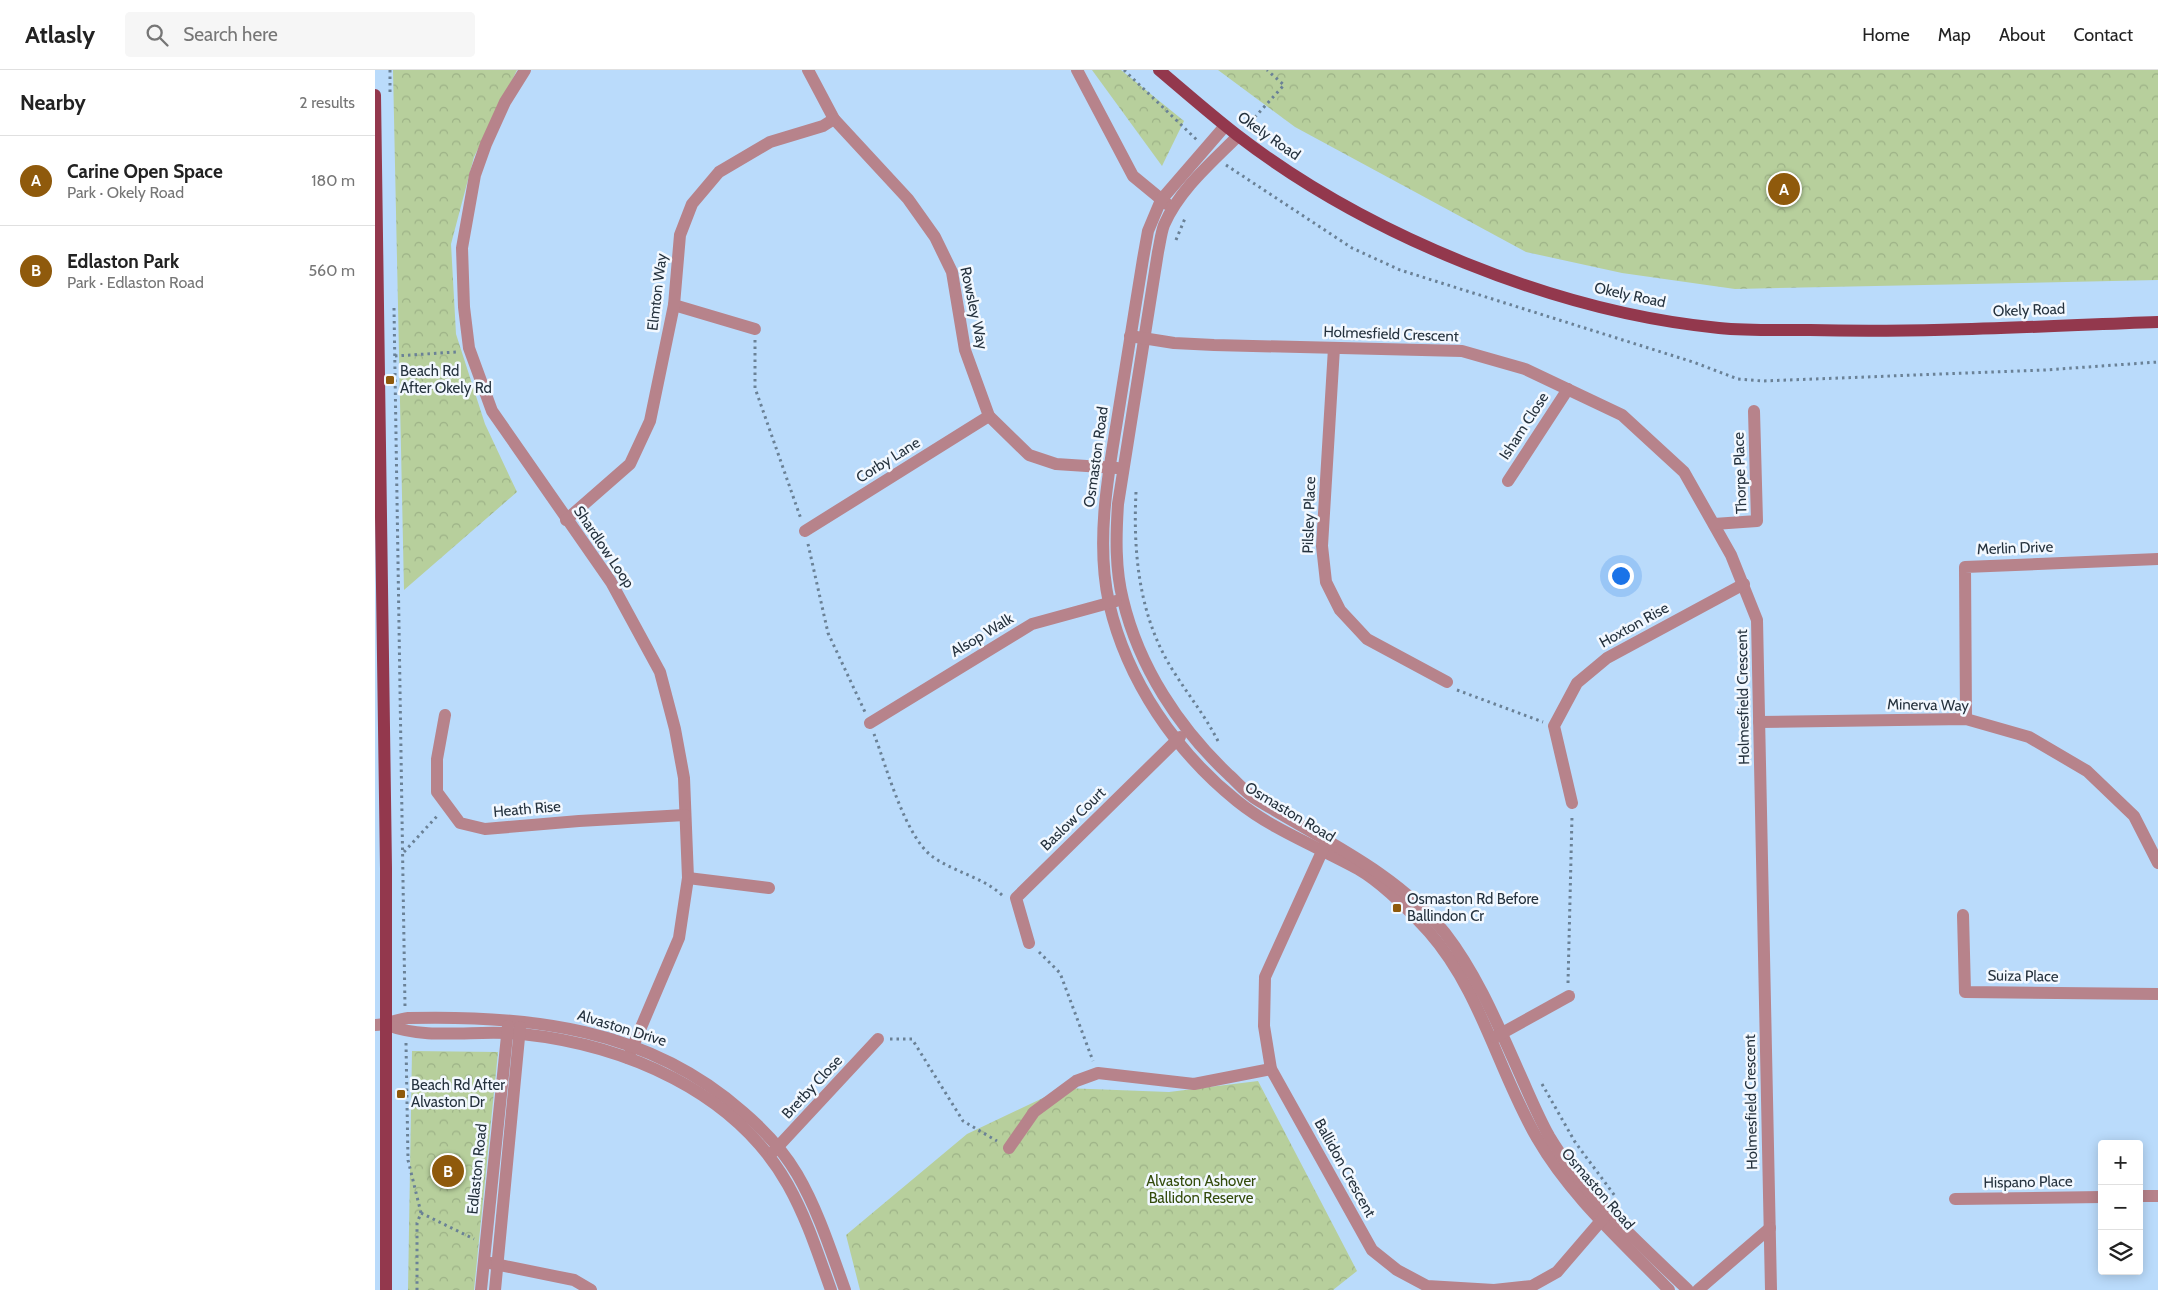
<!DOCTYPE html>
<meta charset="utf-8">
<style>
:root{--surface:#fff;--page:#f6f6f6;--text:#222;--muted:#767676;--line:#e0e0e0;--accent:#8f5a0c}
body{margin:0;font-family:Cabin,sans-serif;background:var(--page);color:var(--text)}
.controls{position:absolute;right:15px;bottom:15px;display:grid;overflow:hidden;border-radius:5px;box-shadow:0 2px 12px #0003}
.controls button{width:45px;height:45px;display:grid;place-items:center;padding:0;border:0;border-bottom:1px solid var(--line);background:var(--surface);color:var(--text);font:25px sans-serif}
.you{position:absolute;left:1245px;top:505px;width:18px;height:18px;margin:-12px;border:4px solid #fff;border-radius:50%;background:#1a73e8;box-shadow:0 0 0 8px #1a73e833}
.badge{display:grid;place-items:center;width:32px;height:32px;border-radius:50%;background:var(--accent);color:#fff;font-size:16px;font-weight:700}
.pin{position:absolute;translate:-50% -50%;border:2px solid #fff;box-shadow:0 1px 5px #0006}
.list{margin:0;padding:0;list-style:none}
h2{display:flex;justify-content:space-between;align-items:center;height:65px;margin:0;padding:0 20px;font-size:21px}
h2 small{font-size:16px;font-weight:400;color:var(--muted)}
.list li{display:grid;grid-template-columns:32px 1fr auto;gap:15px;align-items:center;box-sizing:border-box;height:90px;padding:0 20px;border-top:1px solid var(--line)}
.list b{display:block;font-size:19px;white-space:nowrap}
.list p{margin:0;font-size:16px;white-space:nowrap;color:var(--muted)}
.list em{font-size:16px;font-style:normal;color:var(--muted)}
.icon{flex:none;width:28px;height:28px;fill:none;stroke:currentColor;stroke-width:2;stroke-linecap:round;stroke-linejoin:round}
.map{position:relative;flex:none;width:1783px;height:1220px;overflow:hidden}
header{display:flex;align-items:center;gap:30px;box-sizing:border-box;height:70px;padding:0 25px;background:var(--surface);border-bottom:1px solid var(--line)}
header strong{font-size:24px}
nav{display:flex;gap:28px;margin-inline-start:auto;font-size:18px}
.search{width:350px;height:45px;background:var(--page);display:flex;align-items:center;gap:12px;box-sizing:border-box;padding:0 18px;border-radius:5px;color:var(--muted);font-size:19px}
main{display:flex}
aside{flex:1;background:var(--surface)}
.map>svg:first-child{display:block}
</style>
<header>
<strong>Atlasly</strong>
<div class="search"><svg class="icon" aria-label="search" viewBox="0 0 24 24"><circle cx="10" cy="10" r="6"/><path d="M15 15l6 6"/></svg>Search here</div>
<nav><a>Home</a><a>Map</a><a>About</a><a>Contact</a></nav>
</header>
<main>
<aside>
<h2>Nearby<small>2 results</small></h2>
<ul class="list">
<li><span class="badge">A</span><div><b>Carine Open Space</b><p>Park · Okely Road</p></div><em>180 m</em></li>
<li><span class="badge">B</span><div><b>Edlaston Park</b><p>Park · Edlaston Road</p></div><em>560 m</em></li>
</ul>
</aside>
<div class="map">
<svg width="1783" height="1220" viewBox="0 0 1783 1220">
<defs>
<pattern id="forest-crowns" width="20" height="18" patternUnits="userSpaceOnUse" patternTransform="scale(1.25)"><rect width="20" height="18" fill="#b7cf9c"/><path d="M2 6a3 3 0 1 1 6 0M12 15a3 3 0 1 1 6 0" fill="none" stroke="#9db287"/></pattern>
</defs>
<rect width="100%" height="100%" fill="#badbfb"/>
<g fill="url(#forest-crowns)">
<path d="M18,0H142L99,87L76,174L81,264L110,354L142,422L29,520Z"/>
<path d="M717,0H746L809,51L787,96Z"/>
<path d="M843,0H1783V210L1360,219L1247,203L1151,182L920,57Z"/>
<path d="M37,981L123,982L99,1220H33Z"/>
<path d="M883,1011L982,1201L958,1220H485L471,1165L592,1064L689,1018L794,1022Z"/>
</g>
<g fill="none" stroke-linecap="round" stroke-linejoin="round">
<g stroke="#6a8196" stroke-width="3" stroke-dasharray="2.5 4" stroke-linecap="butt">
<path d="M15,0V24"/>
<path d="M749,0L822,70"/>
<path d="M871,57L909,15L892,0"/>
<path d="M851,95L977,178L1025,200L1318,292L1363,309L1387,311L1670,300L1783,292"/>
<path d="M801,170L811,146"/>
<path d="M19,238L30,937"/>
<path d="M380,270V318L426,449"/>
<path d="M20,286L81,282"/>
<path d="M761,422C758,483 764,546 797,599C813,625 830,645 844,673"/>
<path d="M433,474L453,563L490,642"/>
<path d="M1082,620L1168,652"/>
<path d="M499,664C512,698 530,767 558,787C581,803 608,807 628,826"/>
<path d="M29,782L64,744"/>
<path d="M664,882L685,903L718,991"/>
<path d="M1193,913L1197,746"/>
<path d="M515,969H537L588,1051L622,1071"/>
<path d="M31,973L33,1090L46,1143L42,1153V1220"/>
<path d="M1167,1014L1200,1072L1240,1126"/>
<path d="M46,1143L99,1169"/>
</g>
<g stroke="#b7838b" stroke-width="12">
<path d="M150,0L130,32L111,74L100,105L87,178L89,237L94,278L117,341L236,512L285,602L300,659L309,708L313,808L304,868L253,988"/>
<path d="M433,0L459,49L533,129L560,167L577,202L590,280L614,346L654,385L681,394L742,398"/>
<path d="M702,0L758,106L792,134"/>
<path d="M850,56L786,130L773,161L768,189C759,243 751,298 742,351C732,410 721,474 734,533C752,611 801,682 862,731C898,760 943,777 983,799C1009,814 1034,840 1054,862C1106,921 1123,1001 1162,1068C1196,1127 1248,1172 1294,1220"/>
<path d="M863,66C837,92 804,120 789,155C786,163 785,173 783,182L743,434C741,465 740,499 748,530C764,597 804,658 854,705C863,713 871,723 881,729C947,770 1020,801 1070,863C1104,907 1125,960 1148,1011C1156,1029 1164,1048 1174,1066C1209,1125 1264,1173 1313,1220"/>
<path d="M299,235L380,259"/>
<path d="M755,266L799,273L839,275L1087,281L1150,299L1247,345L1309,402L1356,485L1382,550L1396,1220"/>
<path d="M959,278L947,476L951,512L965,540L992,569L1072,612"/>
<path d="M1133,411L1193,319"/>
<path d="M191,450L255,394L275,351L299,235L305,165L317,134L344,102L395,72L448,56L459,49"/>
<path d="M1339,454L1382,451L1379,341"/>
<path d="M430,461L614,346"/>
<path d="M70,645L62,689V722L85,753L110,759L204,751L310,745"/>
<path d="M1591,649L1590,497L1783,489"/>
<path d="M1384,652L1591,649L1654,667L1712,701L1759,746L1783,793"/>
<path d="M495,653L657,554L741,531"/>
<path d="M1197,733L1179,656L1202,613L1232,588L1369,514"/>
<path d="M950,775L890,907L889,956L896,999L997,1180L1022,1200L1052,1216L1119,1220L1157,1216L1182,1202L1231,1145"/>
<path d="M313,808L394,818"/>
<path d="M1588,845L1590,922L1783,924"/>
<path d="M654,873L641,828L805,667"/>
<path d="M0,955C12,955 22,949 33,948C155,945 273,958 368,1042C389,1060 408,1080 422,1104C443,1140 456,1181 470,1220"/>
<path d="M12,955C54,971 103,959 147,964C250,975 360,1021 413,1115C432,1149 443,1184 456,1220"/>
<path d="M1120,967L1194,926"/>
<path d="M634,1078L659,1042L701,1011L723,1003L819,1014L896,999"/>
<path d="M398,1082L503,969"/>
<path d="M1764,1126H1783"/>
<path d="M1580,1129L1727,1127"/>
<path d="M115,1193L199,1210L216,1220"/>
<path d="M106,1220L133,956"/>
<path d="M120,1220L145,957"/>
<path d="M1323,1220L1395,1158"/>
</g>
<g stroke="#93384d" stroke-width="12">
<path d="M784,0C810,22 835,44 862,65C992,165 1180,242 1344,258C1374,261 1405,260 1435,260C1551,263 1667,256 1783,252"/>
<path d="M0,25L11,798V1220"/>
</g>
</g>
<g fill="#8f5a0c" stroke="#f2f8ff" stroke-width="2">
<rect x="10" y="305" width="10" height="10" rx="2.5"/>
<rect x="1017" y="833" width="10" height="10" rx="2.5"/>
<rect x="21" y="1019" width="10" height="10" rx="2.5"/>
</g>
<g text-anchor="middle" dominant-baseline="central" stroke-width="5" stroke-linejoin="round" paint-order="stroke">
<g font-size="15" fill="#25323e" stroke="#f2f8ff">
<text transform="translate(894 66) rotate(35)">Okely Road</text>
<text transform="translate(282 222) rotate(-83)">Elmton Way</text>
<text transform="translate(1255 225) rotate(12)">Okely Road</text>
<text transform="translate(599 238) rotate(78)">Rowsley Way</text>
<text transform="translate(1654 240) rotate(-2)">Okely Road</text>
<text transform="translate(1016 264) rotate(2)">Holmesfield Crescent</text>
<text transform="translate(1149 356) rotate(-57)">Isham Close</text>
<text transform="translate(721 387) rotate(-82)">Osmaston Road</text>
<text transform="translate(513 390) rotate(-32)">Corby Lane</text>
<text transform="translate(1365 403) rotate(-92)">Thorpe Place</text>
<text transform="translate(934 445) rotate(-88)">Pilsley Place</text>
<text transform="translate(229 477) rotate(56)">Shardlow Loop</text>
<text transform="translate(1640 478) rotate(-2)">Merlin Drive</text>
<text transform="translate(1259 555) rotate(-29)">Hoxton Rise</text>
<text transform="translate(607 565) rotate(-31)">Alsop Walk</text>
<text transform="translate(1368 627) rotate(-91)">Holmesfield Crescent</text>
<text transform="translate(1553 635) rotate(1)">Minerva Way</text>
<text transform="translate(152 739) rotate(-5)">Heath Rise</text>
<text transform="translate(915 742) rotate(31)">Osmaston Road</text>
<text transform="translate(698 749) rotate(-44)">Baslow Court</text>
<text transform="translate(1648 906) rotate(1)">Suiza Place</text>
<text transform="translate(247 958) rotate(17)">Alvaston Drive</text>
<text transform="translate(437 1017) rotate(-47)">Bretby Close</text>
<text transform="translate(1376 1032) rotate(-91)">Holmesfield Crescent</text>
<text transform="translate(970 1098) rotate(61)">Ballidon Crescent</text>
<text transform="translate(102 1099) rotate(-84)">Edlaston Road</text>
<text transform="translate(1653 1112) rotate(-1)">Hispano Place</text>
<text transform="translate(1223 1119) rotate(49)">Osmaston Road</text>
</g>
<g font-size="15" fill="#25323e" stroke="#f2f8ff" text-anchor="start">
<text x="25" y="301">Beach Rd<tspan x="25" dy="17">After Okely Rd</tspan></text>
<text x="1032" y="829">Osmaston Rd Before<tspan x="1032" dy="17">Ballindon Cr</tspan></text>
<text x="36" y="1015">Beach Rd After<tspan x="36" dy="17">Alvaston Dr</tspan></text>
</g>
<g font-size="15" fill="#334b0b" stroke="#f2f8ff">
<text x="826" y="1111">Alvaston Ashover<tspan x="826" dy="17">Ballidon Reserve</tspan></text>
</g>
</g>
</svg>
<div class="controls">
<button>+</button>
<button>−</button>
<button><svg class="icon" aria-label="layers" viewBox="0 0 24 24"><path d="M12 4l9 5-9 5-9-5zM3 14l9 5 9-5"/></svg></button>
</div>
<div class="you"></div>
<div class="pin badge" style="left:1409px;top:119px">A</div>
<div class="pin badge" style="left:73px;top:1101px">B</div>
</div>
</main>
